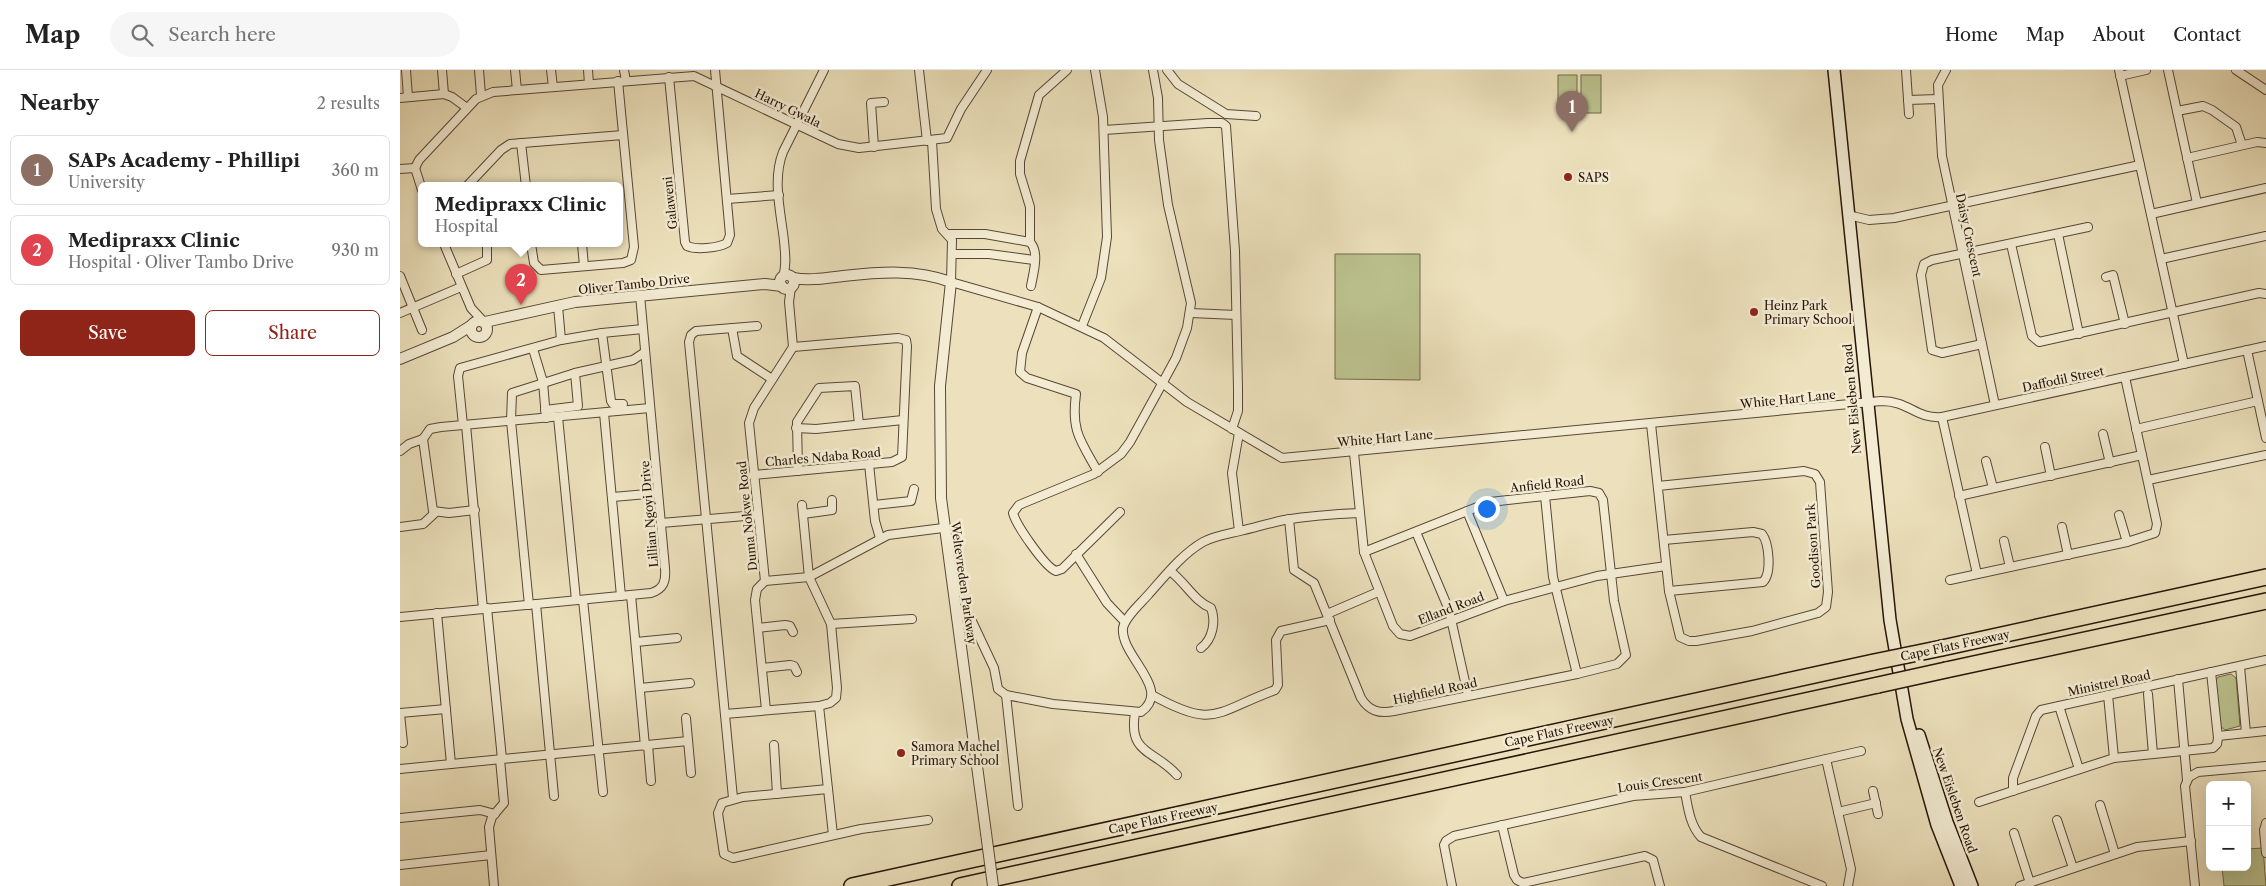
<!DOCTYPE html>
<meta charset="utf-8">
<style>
:root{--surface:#fff;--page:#f6f6f6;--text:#222;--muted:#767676;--line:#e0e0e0;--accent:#8f2418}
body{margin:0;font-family:"Libre Caslon Text",serif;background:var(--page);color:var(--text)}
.controls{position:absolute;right:15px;bottom:15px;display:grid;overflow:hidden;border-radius:8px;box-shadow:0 5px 20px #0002}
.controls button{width:45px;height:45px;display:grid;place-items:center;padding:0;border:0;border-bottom:1px solid var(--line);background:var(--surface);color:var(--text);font:25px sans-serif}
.you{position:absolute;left:1086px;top:438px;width:18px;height:18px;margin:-12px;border:4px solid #fff;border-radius:50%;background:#1a73e8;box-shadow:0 0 0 8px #1a73e833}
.badge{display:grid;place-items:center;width:32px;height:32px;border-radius:50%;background:var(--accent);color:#fff;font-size:16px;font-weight:700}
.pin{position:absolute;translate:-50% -41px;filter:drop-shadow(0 1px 2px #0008)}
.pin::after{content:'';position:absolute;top:26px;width:18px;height:15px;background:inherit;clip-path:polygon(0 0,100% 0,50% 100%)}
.popup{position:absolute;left:18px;top:112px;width:205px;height:65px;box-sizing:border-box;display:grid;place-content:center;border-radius:8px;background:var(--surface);filter:drop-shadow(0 1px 4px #0005);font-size:16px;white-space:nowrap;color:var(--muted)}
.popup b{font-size:19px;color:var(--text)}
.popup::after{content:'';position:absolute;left:50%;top:100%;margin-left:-10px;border:10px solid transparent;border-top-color:var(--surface)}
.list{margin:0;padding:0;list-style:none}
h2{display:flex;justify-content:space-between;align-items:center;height:65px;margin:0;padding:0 20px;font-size:21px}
h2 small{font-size:16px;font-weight:400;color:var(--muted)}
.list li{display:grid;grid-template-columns:32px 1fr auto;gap:15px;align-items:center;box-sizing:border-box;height:70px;margin:0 10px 10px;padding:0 10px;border:1px solid var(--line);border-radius:8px}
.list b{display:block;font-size:19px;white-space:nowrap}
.list p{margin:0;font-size:16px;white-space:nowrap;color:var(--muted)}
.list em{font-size:16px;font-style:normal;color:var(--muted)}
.actions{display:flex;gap:10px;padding:15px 20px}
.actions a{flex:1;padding:11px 0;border:1px solid var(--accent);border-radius:8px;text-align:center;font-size:18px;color:var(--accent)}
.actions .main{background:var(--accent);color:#fff}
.icon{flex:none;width:28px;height:28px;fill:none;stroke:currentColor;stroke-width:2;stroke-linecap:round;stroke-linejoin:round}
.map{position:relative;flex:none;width:1866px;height:816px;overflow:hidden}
header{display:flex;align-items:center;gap:30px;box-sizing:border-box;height:70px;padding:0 25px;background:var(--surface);border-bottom:1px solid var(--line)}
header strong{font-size:24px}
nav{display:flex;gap:28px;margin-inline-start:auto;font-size:18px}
.search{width:350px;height:45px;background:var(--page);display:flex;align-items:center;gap:12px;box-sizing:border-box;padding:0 18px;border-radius:28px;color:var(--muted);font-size:19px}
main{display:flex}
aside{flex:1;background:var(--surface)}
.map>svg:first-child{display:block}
</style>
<header>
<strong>Map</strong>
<div class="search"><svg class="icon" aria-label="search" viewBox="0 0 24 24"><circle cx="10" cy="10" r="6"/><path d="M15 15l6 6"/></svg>Search here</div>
<nav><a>Home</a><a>Map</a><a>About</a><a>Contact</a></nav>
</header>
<main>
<aside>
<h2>Nearby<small>2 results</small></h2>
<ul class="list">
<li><span class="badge" style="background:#8d6e63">1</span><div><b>SAPs Academy - Phillipi</b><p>University</p></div><em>360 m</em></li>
<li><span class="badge" style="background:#e0444e">2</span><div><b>Medipraxx Clinic</b><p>Hospital · Oliver Tambo Drive</p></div><em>930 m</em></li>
</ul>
<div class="actions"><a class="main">Save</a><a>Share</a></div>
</aside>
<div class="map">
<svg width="1866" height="816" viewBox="0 0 1866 816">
<rect width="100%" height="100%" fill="#ece1bc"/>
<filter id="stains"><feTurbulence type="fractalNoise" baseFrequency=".004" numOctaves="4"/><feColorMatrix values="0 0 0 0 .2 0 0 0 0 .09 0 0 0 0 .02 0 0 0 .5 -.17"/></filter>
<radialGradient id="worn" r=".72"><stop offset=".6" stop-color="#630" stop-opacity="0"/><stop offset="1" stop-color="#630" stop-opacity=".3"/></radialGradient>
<g fill="#bbc28e" stroke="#716b4b">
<path d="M1158,5H1177V44L1158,43Z"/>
<rect x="1181" y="5" width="20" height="38"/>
<path d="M935,184H1020V310L935,309Z"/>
<path d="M1831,604L1836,608L1840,656L1825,660L1820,656L1816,610L1818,607Z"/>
<path d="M1863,778L1866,816H1824L1822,797H1847V779Z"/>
</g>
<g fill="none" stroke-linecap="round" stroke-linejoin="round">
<g stroke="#584735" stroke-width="10">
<g id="minor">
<path d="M6,0L8,27"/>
<path d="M42,0L44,24"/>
<path d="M79,0L81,25"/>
<path d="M115,0L117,20"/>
<path d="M151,0L153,17"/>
<path d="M188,0L189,14"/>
<path d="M224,0L226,11"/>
<path d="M519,0L527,71"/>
<path d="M767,0L778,14L826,44L856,46"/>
<path d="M1506,0L1509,44"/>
<path d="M1546,0L1538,15L1542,86L1595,335"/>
<path d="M1719,0L1784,294"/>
<path d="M1768,0L1797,133"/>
<path d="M1836,0L1866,20"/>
<path d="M1720,6L1746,0"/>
<path d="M269,7L285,172L287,176C296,180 318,178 327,173L330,165L315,0"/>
<path d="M0,28L44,24L52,27L67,38"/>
<path d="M1508,30L1538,29"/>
<path d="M1777,41L1803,36L1812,40L1836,57L1842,75"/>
<path d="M704,60L808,53H822L826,56L835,181L838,318V341L832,359"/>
<path d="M532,71L536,139L542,159L552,170L551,212L638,237L704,268L787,332L882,388L1481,331C1510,331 1515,349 1542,347L1866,276"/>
<path d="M121,73L126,116"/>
<path d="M474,77L471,33L484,32"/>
<path d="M1787,88L1857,72L1866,73"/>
<path d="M15,98L19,90L76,29L93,22L294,6L438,74L459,78L547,68L561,39L587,0"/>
<path d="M15,98L22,120"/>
<path d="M0,99L15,98"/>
<path d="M67,116L101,80L110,74L223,65"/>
<path d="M327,129L379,125"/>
<path d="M1751,144L1866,118"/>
<path d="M1448,145L1469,150L1494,148L1740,95"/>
<path d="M549,164H585L630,172C640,182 633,204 631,216"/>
<path d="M1658,164L1679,264"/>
<path d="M630,172V137L620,104V91L639,25L667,0"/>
<path d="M44,174L71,238L83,251"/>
<path d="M131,174L134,193L141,200L223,193L231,190L234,177L218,11"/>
<path d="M182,174L184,196"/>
<path d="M1611,174L1632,266L1639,272L1859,223L1866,224"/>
<path d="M553,184H589L634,190"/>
<path d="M1761,189L1866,166"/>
<path d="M56,204L87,190V174"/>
<path d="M0,206L22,260"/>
<path d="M383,206C387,195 385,183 384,171C381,143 372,110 383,82L424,0"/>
<path d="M1706,207L1713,205L1725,254"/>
<path d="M638,237L622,283L620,302L627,308L676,324C671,361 680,370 698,402"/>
<path d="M0,243L61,217"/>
<path d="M791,243L836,245"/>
<path d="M682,256L701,208L707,167L703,47L695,0"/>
<path d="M332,258L337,286L372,309"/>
<path d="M202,263L243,259"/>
<path d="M161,270L202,263L211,331L213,334H223"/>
<path d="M1582,274L1542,283L1532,280L1521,205L1524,194L1532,190L1688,157"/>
<path d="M133,279L143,312L146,348"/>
<path d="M1847,280L1866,368"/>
<path d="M145,340L178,336L175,303"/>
<path d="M204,343L221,526"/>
<path d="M158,347L176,530"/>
<path d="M1542,347L1577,504"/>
<path d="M1251,354L1269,521L1280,567L1289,571H1296L1352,561L1418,543L1426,537L1428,522L1420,412L1415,404L1404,401L1258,416"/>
<path d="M63,355L58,306L60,298L161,270L158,236"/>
<path d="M66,355L83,539"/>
<path d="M396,358L416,359L503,350"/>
<path d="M1736,359L1858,331"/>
<path d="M1703,364L1710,393"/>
<path d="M23,369L30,359L41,357L250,338"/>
<path d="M23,369L33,441L49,443L75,440"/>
<path d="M1645,377L1651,406"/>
<path d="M0,381L9,374L23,369"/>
<path d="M954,383L964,482L993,556L1000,564L1010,566L1104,531L1197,506L1266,496"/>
<path d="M1586,391L1593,418"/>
<path d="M469,394L475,451L480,468"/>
<path d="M398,401L397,352L419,318L455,316L459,354"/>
<path d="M353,405L492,392L502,387L507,276L506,270L498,268L393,277"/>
<path d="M1748,410L1866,385"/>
<path d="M1145,426L1153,507L1177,604"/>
<path d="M1559,426L1742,385"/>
<path d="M213,427L258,423"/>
<path d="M474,435L511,431L514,419"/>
<path d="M1067,441L1104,531"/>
<path d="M720,442L662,499L656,501C645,497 616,455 613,443L619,435L694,404L721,384L730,372L757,323L776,288L787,258L791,233L768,135L759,70L758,28L753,0"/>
<path d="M403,444L432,440V430"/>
<path d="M1719,445L1727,472"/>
<path d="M889,449L894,500L914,513L961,628C969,641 979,644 994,641L1177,604L1217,594L1226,585L1214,531L1203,430L1199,423L1190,421L1090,432L964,482"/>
<path d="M261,453L357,445"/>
<path d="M0,457L23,454L36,442"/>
<path d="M1662,457L1668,485"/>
<path d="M839,461L832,403L839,363"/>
<path d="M1016,462L1049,540L1068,625"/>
<path d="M1264,470L1353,462L1362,464C1369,473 1372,503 1363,512L1269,521"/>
<path d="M1604,471L1610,497"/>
<path d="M676,484L707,533L725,552"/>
<path d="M770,501C786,513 794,531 811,538C816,551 813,569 801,578"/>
<path d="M1550,510L1727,472L1755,463L1757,454L1725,307"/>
<path d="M365,511L349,353L354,338L393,277L389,232L391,217"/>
<path d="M365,511L409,507L488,465L543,458"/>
<path d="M365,511L357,519L355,530L366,640"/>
<path d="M231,525L245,676"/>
<path d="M183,530L203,722"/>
<path d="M136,534L154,726"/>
<path d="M129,535L111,351L112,323L175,303L233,290L245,282"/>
<path d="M87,538L102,689"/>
<path d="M37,543L51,694"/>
<path d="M556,544L570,547L594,598L598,619L606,625L653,634L741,642C773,619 720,586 723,558C725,547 741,533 748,525C764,507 782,484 803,472C814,466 827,464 840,461C854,458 869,453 884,450C909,446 935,444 960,443"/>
<path d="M927,544L978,522"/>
<path d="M0,547L251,523C264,519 266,511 265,498L240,225"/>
<path d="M431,554L512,549"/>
<path d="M358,558L385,555L390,556L393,562"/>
<path d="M236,572L277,568"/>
<path d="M1840,596L1846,663"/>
<path d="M362,598L390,595L394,596L397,602"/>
<path d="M1778,609L1787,710"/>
<path d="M240,618L290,613"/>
<path d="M1748,624L1753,684"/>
<path d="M606,625L618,736"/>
<path d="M752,625C815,660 815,642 875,620L878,615L876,570L881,561L930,550"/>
<path d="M1708,625L1714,688"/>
<path d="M419,636L433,765"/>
<path d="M1659,636L1679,699"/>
<path d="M0,643L46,639"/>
<path d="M735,643C728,685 755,680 777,705"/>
<path d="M0,644L3,673"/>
<path d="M325,644L419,636L430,633L436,628L437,618L431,554L409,507L402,435"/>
<path d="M286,648L291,703"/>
<path d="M1818,666L1866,661"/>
<path d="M248,675L251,711"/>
<path d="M374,675L377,724"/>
<path d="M1426,689L1461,681"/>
<path d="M0,699L288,671"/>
<path d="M428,719L343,727L322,733L318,743L324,784L333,788L461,759L528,750"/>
<path d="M1473,721L1478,744"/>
<path d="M1613,721V708L1636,646L1641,640L1866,590"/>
<path d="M1285,722C1288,738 1290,755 1301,767L1422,816"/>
<path d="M333,728L289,272L291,265L296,261L357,256"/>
<path d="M1579,732L1714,688L1813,678L1817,674L1818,668L1811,602"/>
<path d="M1700,735L1715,784"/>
<path d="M1438,742L1476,733"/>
<path d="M0,748L80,740L95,744"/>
<path d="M1657,750L1673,798"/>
<path d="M1866,753L1864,760L1866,783"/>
<path d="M1102,755L1114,805L1117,810L1123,813L1245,786L1253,790L1260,816"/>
<path d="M1614,763L1630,813"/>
<path d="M0,795L91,785"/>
<path d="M94,816L89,757L92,747L104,733L100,689"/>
<path d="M1052,816L1044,775L1046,771L1054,766L1233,726L1285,722L1426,689L1451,799L1448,816"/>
<path d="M1620,816L1737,777L1791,771"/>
<path d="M1795,816L1785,716L1789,707L1798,702L1866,696"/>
</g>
</g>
<g stroke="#584735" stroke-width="12">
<g id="tertiary">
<circle cx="387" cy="212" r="7"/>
<path d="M393,208C410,211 426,208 443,206C481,202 515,199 551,212L540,316L541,428L586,763"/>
<circle cx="79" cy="259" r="8"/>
<path d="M85,252L175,232L365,214L382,216"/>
<path d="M0,289L53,267L72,255"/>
</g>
</g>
<g stroke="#271408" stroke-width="14">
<g id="secondary">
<path d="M1434,0L1490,550L1507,649L1537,755L1561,816"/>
<path d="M1519,665L1547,752L1572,816"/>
</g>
</g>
<g stroke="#271408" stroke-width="18">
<g id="motorway">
<path d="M1542,578L1866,507"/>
<path d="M1546,600L1866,531"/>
<path d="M452,816L1474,592"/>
<path d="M560,816L1478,615"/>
</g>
</g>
<use href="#minor" stroke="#f3ecd3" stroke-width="8"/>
<use href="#tertiary" stroke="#f3ecd3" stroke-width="10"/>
<use href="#secondary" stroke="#f3ecd3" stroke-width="11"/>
<use href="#motorway" stroke="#ece1bc" stroke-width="15"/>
<g stroke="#584735" stroke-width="12" stroke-linecap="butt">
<path id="tertiary-bridge" d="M586,763L593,816"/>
</g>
<g stroke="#271408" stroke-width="18" stroke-linecap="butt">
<g id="motorway-bridge">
<path d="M1474,592L1542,578"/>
<path d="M1478,615L1546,600"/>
</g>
</g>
<use href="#tertiary-bridge" stroke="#f3ecd3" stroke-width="10"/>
<use href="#motorway-bridge" stroke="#ece1bc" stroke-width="15"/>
</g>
<g fill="#8f2418" stroke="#f3ecd3" stroke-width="2">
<circle cx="1168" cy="107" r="5"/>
<circle cx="1354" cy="242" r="5"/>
<circle cx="501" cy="683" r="5"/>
</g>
<g text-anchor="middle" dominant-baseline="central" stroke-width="5" stroke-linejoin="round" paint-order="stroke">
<g font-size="12" fill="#271408" stroke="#f3ecd3">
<text transform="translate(388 38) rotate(26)">Harry Gwala</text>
<text transform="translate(270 133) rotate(-96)">Galaweni</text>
<text transform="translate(1569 165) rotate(78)">Daisy Crescent</text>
<text transform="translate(234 214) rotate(-6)">Oliver Tambo Drive</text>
<text transform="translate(1663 309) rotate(-12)">Daffodil Street</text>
<text transform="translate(1388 329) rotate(-6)">White Hart Lane</text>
<text transform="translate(1452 329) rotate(-95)">New Eisleben Road</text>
<text transform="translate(985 368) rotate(-5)">White Hart Lane</text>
<text transform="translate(423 387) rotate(-5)">Charles Ndaba Road</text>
<text transform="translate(1147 414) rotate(-6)">Anfield Road</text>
<text transform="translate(249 444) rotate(-95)">Lillian Ngoyi Drive</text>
<text transform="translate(347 446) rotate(-96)">Duma Nokwe Road</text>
<text transform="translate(1413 476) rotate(-94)">Goodison Park</text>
<text transform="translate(564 513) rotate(82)">Weltevreden Parkway</text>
<text transform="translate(1051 538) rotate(-21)">Elland Road</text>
<text transform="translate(1555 575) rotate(-12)">Cape Flats Freeway</text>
<text transform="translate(1709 613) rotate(-12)">Ministrel Road</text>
<text transform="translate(1035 621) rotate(-12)">Highfield Road</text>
<text transform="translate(1159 661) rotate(-12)">Cape Flats Freeway</text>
<text transform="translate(1260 712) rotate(-8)">Louis Crescent</text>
<text transform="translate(1555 730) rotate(71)">New Eisleben Road</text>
<text transform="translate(763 748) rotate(-12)">Cape Flats Freeway</text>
</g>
<g font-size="12" fill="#271408" stroke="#f3ecd3" text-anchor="start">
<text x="1178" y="107">SAPS</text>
<text x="1364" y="235">Heinz Park<tspan x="1364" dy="14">Primary School</tspan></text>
<text x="511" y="676">Samora Machel<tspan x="511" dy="14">Primary School</tspan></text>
</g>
</g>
<rect width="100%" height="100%" filter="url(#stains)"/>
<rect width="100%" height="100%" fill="url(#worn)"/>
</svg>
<div class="controls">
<button>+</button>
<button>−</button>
</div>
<div class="you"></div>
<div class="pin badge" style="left:1172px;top:62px;background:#8d6e63">1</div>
<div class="pin badge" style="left:121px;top:235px;background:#e0444e">2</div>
<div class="popup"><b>Medipraxx Clinic</b>Hospital</div>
</div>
</main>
